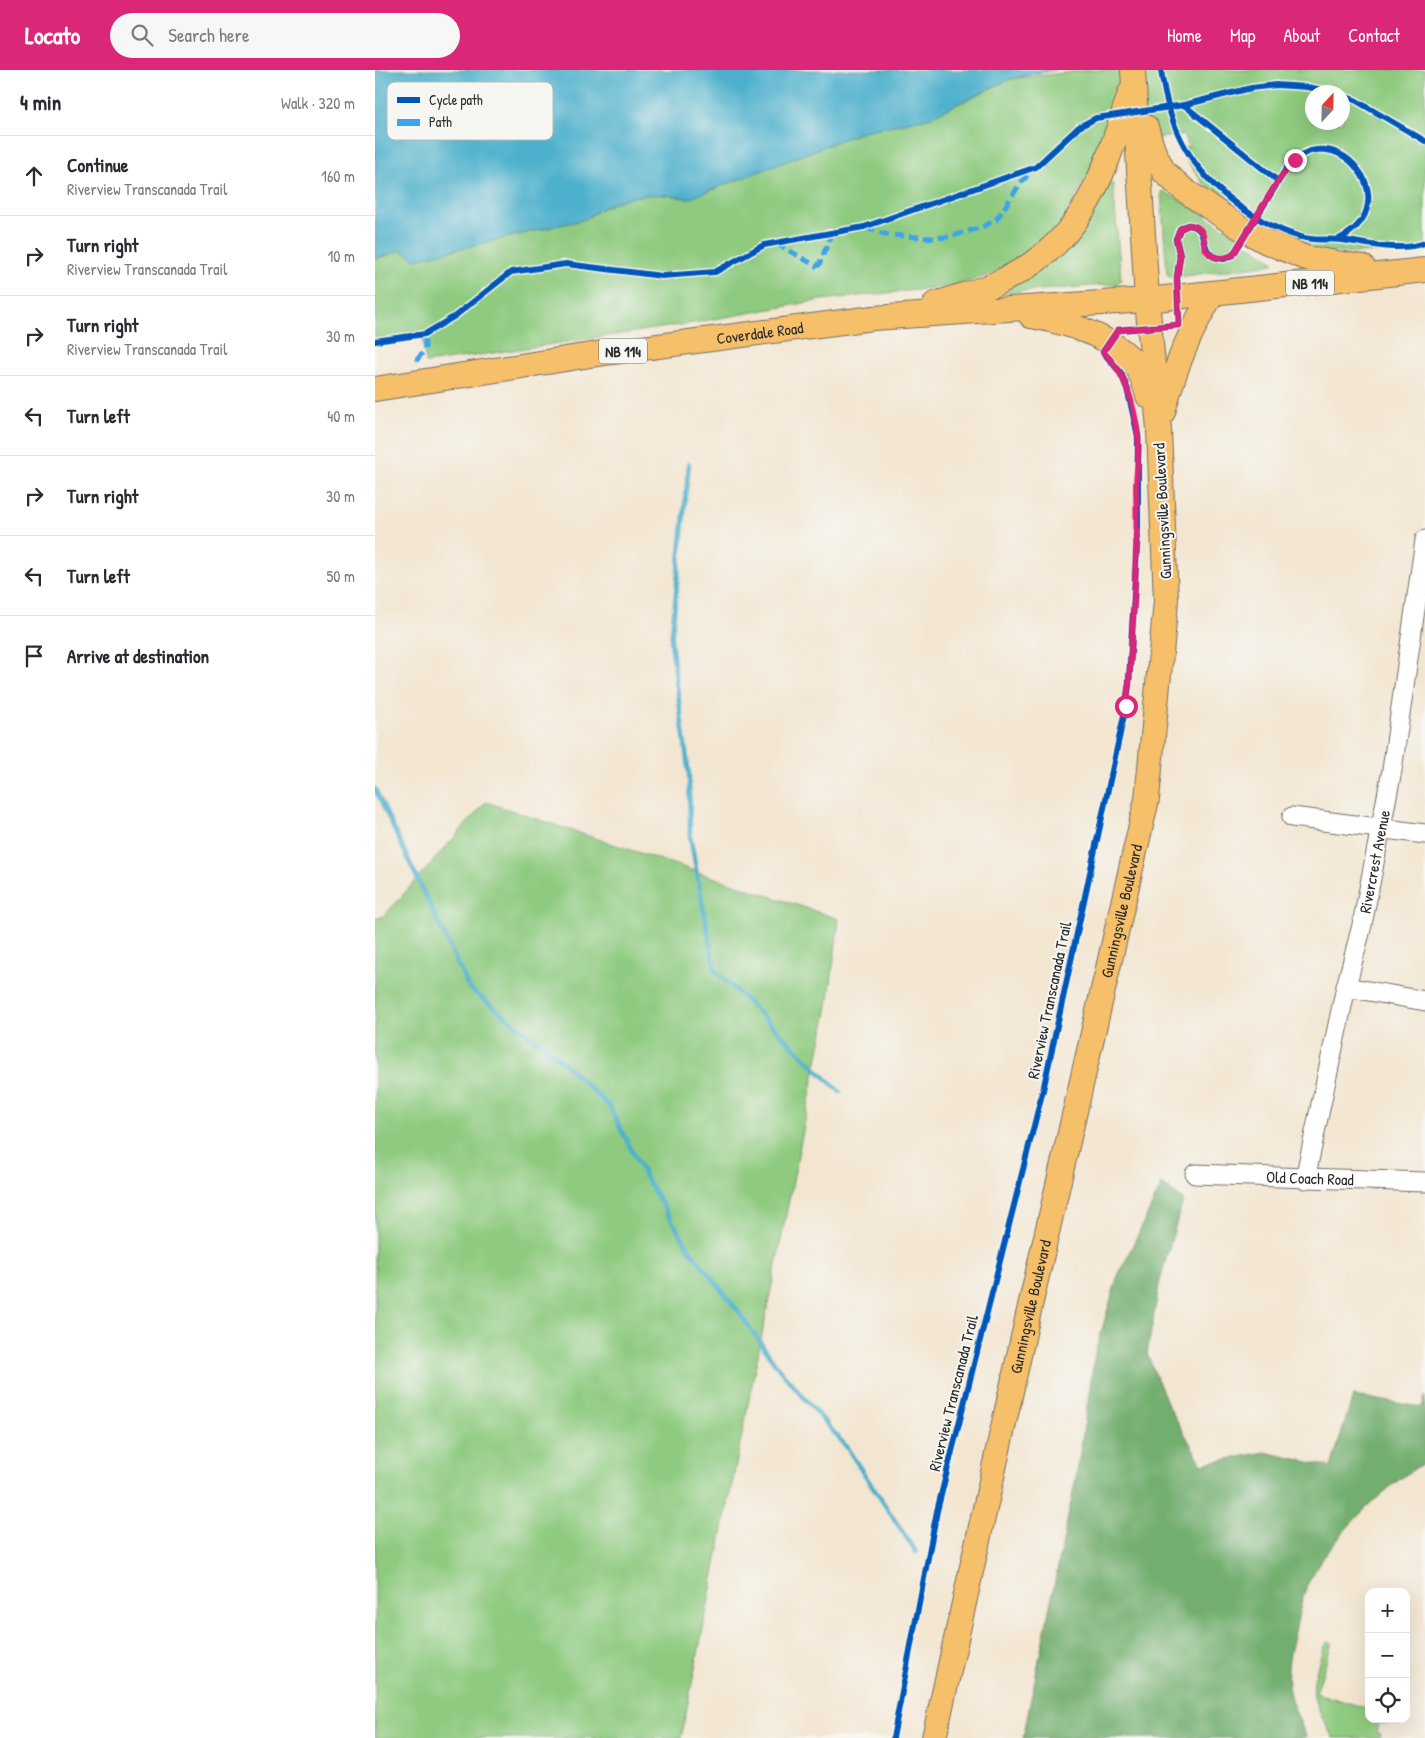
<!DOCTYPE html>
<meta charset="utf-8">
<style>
:root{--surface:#fff;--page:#f7f7f7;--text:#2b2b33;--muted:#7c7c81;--line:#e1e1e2;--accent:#db2777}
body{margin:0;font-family:"Patrick Hand",sans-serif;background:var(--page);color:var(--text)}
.controls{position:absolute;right:15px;bottom:15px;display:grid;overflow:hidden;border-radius:10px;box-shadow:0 5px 20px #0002}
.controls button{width:45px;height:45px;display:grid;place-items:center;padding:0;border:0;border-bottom:1px solid var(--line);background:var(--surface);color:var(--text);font:25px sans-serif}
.compass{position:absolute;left:930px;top:15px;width:45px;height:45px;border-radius:50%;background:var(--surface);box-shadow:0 5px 20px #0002;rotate:22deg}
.stop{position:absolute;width:15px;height:15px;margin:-11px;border:4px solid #db2777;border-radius:50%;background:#fff}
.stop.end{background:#db2777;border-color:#fff;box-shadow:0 1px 5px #0008}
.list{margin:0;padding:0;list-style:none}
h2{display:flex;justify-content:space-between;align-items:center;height:65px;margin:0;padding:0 20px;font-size:21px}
h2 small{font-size:16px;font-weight:400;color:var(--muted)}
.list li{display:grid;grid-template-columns:32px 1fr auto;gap:15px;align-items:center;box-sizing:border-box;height:80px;padding:0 20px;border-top:1px solid var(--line)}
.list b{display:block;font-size:19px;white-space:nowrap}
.list p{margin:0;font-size:16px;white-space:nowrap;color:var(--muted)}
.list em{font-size:16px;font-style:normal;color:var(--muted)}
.icon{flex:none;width:28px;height:28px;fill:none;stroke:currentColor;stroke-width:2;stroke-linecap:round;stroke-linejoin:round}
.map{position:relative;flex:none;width:1050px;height:1668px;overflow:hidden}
header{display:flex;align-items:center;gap:30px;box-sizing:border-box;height:70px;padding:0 25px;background:var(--accent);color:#fff}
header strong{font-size:24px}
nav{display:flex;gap:28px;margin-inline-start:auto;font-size:18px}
.search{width:350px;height:45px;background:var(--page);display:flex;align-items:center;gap:12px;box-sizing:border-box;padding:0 18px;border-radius:28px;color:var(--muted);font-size:19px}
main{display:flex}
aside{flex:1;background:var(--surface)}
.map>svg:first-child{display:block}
</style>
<header>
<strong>Locato</strong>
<div class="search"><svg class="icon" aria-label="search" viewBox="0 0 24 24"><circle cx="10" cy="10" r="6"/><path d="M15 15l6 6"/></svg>Search here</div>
<nav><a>Home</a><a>Map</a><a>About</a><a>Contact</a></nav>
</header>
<main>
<aside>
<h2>4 min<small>Walk · 320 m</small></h2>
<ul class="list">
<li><svg class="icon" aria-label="ahead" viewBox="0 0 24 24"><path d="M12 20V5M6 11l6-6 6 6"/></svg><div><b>Continue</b><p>Riverview Transcanada Trail</p></div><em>160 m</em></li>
<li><svg class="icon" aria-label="right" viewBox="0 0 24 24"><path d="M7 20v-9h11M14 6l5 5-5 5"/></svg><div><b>Turn right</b><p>Riverview Transcanada Trail</p></div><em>10 m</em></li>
<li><svg class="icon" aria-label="right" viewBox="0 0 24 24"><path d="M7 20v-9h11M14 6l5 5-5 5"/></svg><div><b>Turn right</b><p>Riverview Transcanada Trail</p></div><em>30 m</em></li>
<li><svg class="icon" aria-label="left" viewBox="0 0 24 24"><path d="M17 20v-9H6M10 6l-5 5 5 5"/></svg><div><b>Turn left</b></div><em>40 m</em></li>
<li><svg class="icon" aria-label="right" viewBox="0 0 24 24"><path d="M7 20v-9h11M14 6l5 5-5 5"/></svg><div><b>Turn right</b></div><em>30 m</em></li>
<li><svg class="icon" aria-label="left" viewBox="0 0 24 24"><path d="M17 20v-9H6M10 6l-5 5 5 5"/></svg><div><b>Turn left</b></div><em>50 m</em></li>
<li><svg class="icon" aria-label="arrive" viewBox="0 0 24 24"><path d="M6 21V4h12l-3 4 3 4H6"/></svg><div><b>Arrive at destination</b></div></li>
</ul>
</aside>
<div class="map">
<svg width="1050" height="1668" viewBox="0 0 1050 1668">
<rect width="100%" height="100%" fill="#f6f6f2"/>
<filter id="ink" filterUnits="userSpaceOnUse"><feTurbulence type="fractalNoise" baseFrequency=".02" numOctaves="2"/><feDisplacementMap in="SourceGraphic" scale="10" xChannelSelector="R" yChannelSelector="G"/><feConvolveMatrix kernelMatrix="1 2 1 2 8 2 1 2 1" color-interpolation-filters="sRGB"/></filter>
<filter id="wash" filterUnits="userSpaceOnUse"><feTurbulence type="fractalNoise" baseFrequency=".0096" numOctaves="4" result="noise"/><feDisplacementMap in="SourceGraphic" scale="20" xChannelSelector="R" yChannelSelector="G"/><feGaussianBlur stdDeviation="1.12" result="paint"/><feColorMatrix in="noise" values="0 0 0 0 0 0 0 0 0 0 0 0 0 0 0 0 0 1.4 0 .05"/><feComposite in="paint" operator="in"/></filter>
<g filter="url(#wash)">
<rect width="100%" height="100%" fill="#f3e6d1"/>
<g fill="#8eca7f" stroke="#5c7a55" fill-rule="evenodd">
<path d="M714,0H1050V178C1018,180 986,185 954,182C923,179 874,155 850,135C831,120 817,99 804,78L814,77L808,65L728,74L690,149L653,184L615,205L578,216L446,230L306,255L51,293L47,267L0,275V189L27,180L40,189L210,149C240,126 276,119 313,129L489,61L553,48L635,9ZM938,22H968V52H938Z"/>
<path d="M734,113L738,114L746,210L742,214L625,223Z"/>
<path d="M788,121L819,138L898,191V194L796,208L792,204L786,122Z"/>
<path d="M111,732L464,849L453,936L306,1668H0V849L9,846Z"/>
<path d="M953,1572L957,1573L941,1623L994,1639V1649H1012L1009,1654L1004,1653L1001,1661L1006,1664L1005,1668H958C934,1623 933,1625 949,1576Z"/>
</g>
<path fill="#72ae6e" stroke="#4e6c4c" d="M787,1114L808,1130L785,1210L772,1284L793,1335L827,1394L890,1382L956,1397L978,1326L1047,1337L1050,1326V1392C1008,1417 947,1475 930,1521C925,1534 923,1549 920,1562C916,1577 911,1599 913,1615C915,1633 925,1651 932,1668H648L702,1403L720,1283L742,1208Z"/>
<path fill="#4db0cc" stroke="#3c6e7c" d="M0,0H680L635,9L553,48L489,61L313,129C277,119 240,126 211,149L40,189L27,180L0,189Z"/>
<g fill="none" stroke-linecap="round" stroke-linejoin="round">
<g stroke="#4db0cc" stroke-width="4.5">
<path d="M314,394L296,572L314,704L315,766L340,900L465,1022"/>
<path d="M0,719L94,918L179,984L234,1036L272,1110L315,1180L363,1241L404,1299L470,1375L541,1482"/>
</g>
</g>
</g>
<g filter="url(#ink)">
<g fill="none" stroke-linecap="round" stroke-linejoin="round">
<g stroke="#716c65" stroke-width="21">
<g id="minor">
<path d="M917,747L1050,764"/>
<path d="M971,917L1050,931"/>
<path id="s1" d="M820,1104L1050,1112"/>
<path id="s2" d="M930,1109L971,917L987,855L1017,700L1050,470"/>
</g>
</g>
<g stroke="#716c65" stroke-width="26">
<g id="major">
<path d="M771,57L778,80L789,102L809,120L864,157L892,172L931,188L988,197"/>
<path d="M560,234C581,227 602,222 622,213C709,175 728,106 755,23"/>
<path d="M656,246C689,252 730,263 755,288C765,299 769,312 773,326"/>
<path id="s3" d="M0,319L222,284L498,248L772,230L1050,200"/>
<path d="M788,342C799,300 814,261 838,223"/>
<path id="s4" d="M559,1668L653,1245L772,729L791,531L784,359L772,230L758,0"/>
</g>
</g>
<use href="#minor" stroke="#fff" stroke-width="19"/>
<use href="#major" stroke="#f6c06b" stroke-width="24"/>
<g stroke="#3ea3eb" stroke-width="5" stroke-dasharray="10 5" stroke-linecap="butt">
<path d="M490,158L513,165L557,168L574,167L607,157L621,150L645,114L657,100"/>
<path d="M401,173L441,196L444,195L457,163"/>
<path d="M41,291L50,280V264"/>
</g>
<g stroke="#f6f6f2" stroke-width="9">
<g id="cycleway">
<path d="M786,0C794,60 816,101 865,137C884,150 904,161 926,167C942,172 953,168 967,170C995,174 1023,182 1050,173"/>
<path d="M968,26L980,30L1050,71"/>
<path d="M809,35L903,111"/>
<path d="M0,271L50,264L80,246L136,202L191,194L287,206L340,202L389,175L489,157L661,97L704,57L721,48L809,35L876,18L901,15L932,17L958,22"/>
<path d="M518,1668L562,1441L669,1016L751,636L754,613L763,458V366L752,318L746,303L728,282L743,260L804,255L802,208L805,186L801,169L805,159L813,155C838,157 820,188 849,189L858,185L911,99C956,40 1037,132 964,169"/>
</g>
</g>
<use href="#cycleway" stroke="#0057b8" stroke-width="6"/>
</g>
</g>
<g fill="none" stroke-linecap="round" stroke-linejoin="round" filter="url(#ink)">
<path stroke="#db2777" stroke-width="6" d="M751,636L754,613C758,548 763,483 761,418C761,400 765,382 763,365C759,335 751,302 728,282L743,260L804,255L802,208L805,186L801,169L805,159L813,155C819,155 824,157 827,162C830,167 828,173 830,178C835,189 848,190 858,185L903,111L920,90"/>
</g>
<g text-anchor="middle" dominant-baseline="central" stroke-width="4" stroke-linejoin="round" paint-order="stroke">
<g fill="#f6f6f2" stroke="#686867" stroke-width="1">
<rect x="911" y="200.5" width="48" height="25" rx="4"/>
<rect x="224" y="268.5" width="48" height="25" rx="4"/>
</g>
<g font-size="15" font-weight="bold" fill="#2b2b2b">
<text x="935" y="213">NB 114</text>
<text x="248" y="281">NB 114</text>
</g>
<g font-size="16" fill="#2b2b2b" stroke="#f6f6f2">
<text stroke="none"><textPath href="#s3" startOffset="389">Coverdale Road</textPath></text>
<text transform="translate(787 441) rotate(-93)">Gunningsville Boulevard</text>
<text stroke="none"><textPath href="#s2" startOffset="325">Rivercrest Avenue</textPath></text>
<text stroke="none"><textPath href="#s4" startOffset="848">Gunningsville Boulevard</textPath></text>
<text transform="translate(674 930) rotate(-78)">Riverview Transcanada Trail</text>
<text stroke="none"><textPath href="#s1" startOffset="115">Old Coach Road</textPath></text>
<text stroke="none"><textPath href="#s4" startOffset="442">Gunningsville Boulevard</textPath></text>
<text transform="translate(578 1323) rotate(-76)">Riverview Transcanada Trail</text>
</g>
</g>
<rect x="12" y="12" width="166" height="58" rx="8" fill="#f6f6f2" stroke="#b9b9b6" stroke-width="1"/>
<rect x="22" y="27" width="23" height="6" fill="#0057b8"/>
<rect x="22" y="49" width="23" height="7" fill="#3ea3eb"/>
<g font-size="14" fill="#2b2b2b">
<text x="54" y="35">Cycle path</text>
<text x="54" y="57">Path</text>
</g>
</svg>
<div class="controls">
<button>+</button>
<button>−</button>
<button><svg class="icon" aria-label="locate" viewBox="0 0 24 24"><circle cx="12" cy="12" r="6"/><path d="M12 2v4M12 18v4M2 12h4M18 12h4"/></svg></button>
</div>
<svg class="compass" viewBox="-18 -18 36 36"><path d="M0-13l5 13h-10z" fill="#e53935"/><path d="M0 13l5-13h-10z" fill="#7c7c81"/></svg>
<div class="stop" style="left:751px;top:636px"></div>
<div class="stop end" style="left:920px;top:90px"></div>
</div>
</main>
